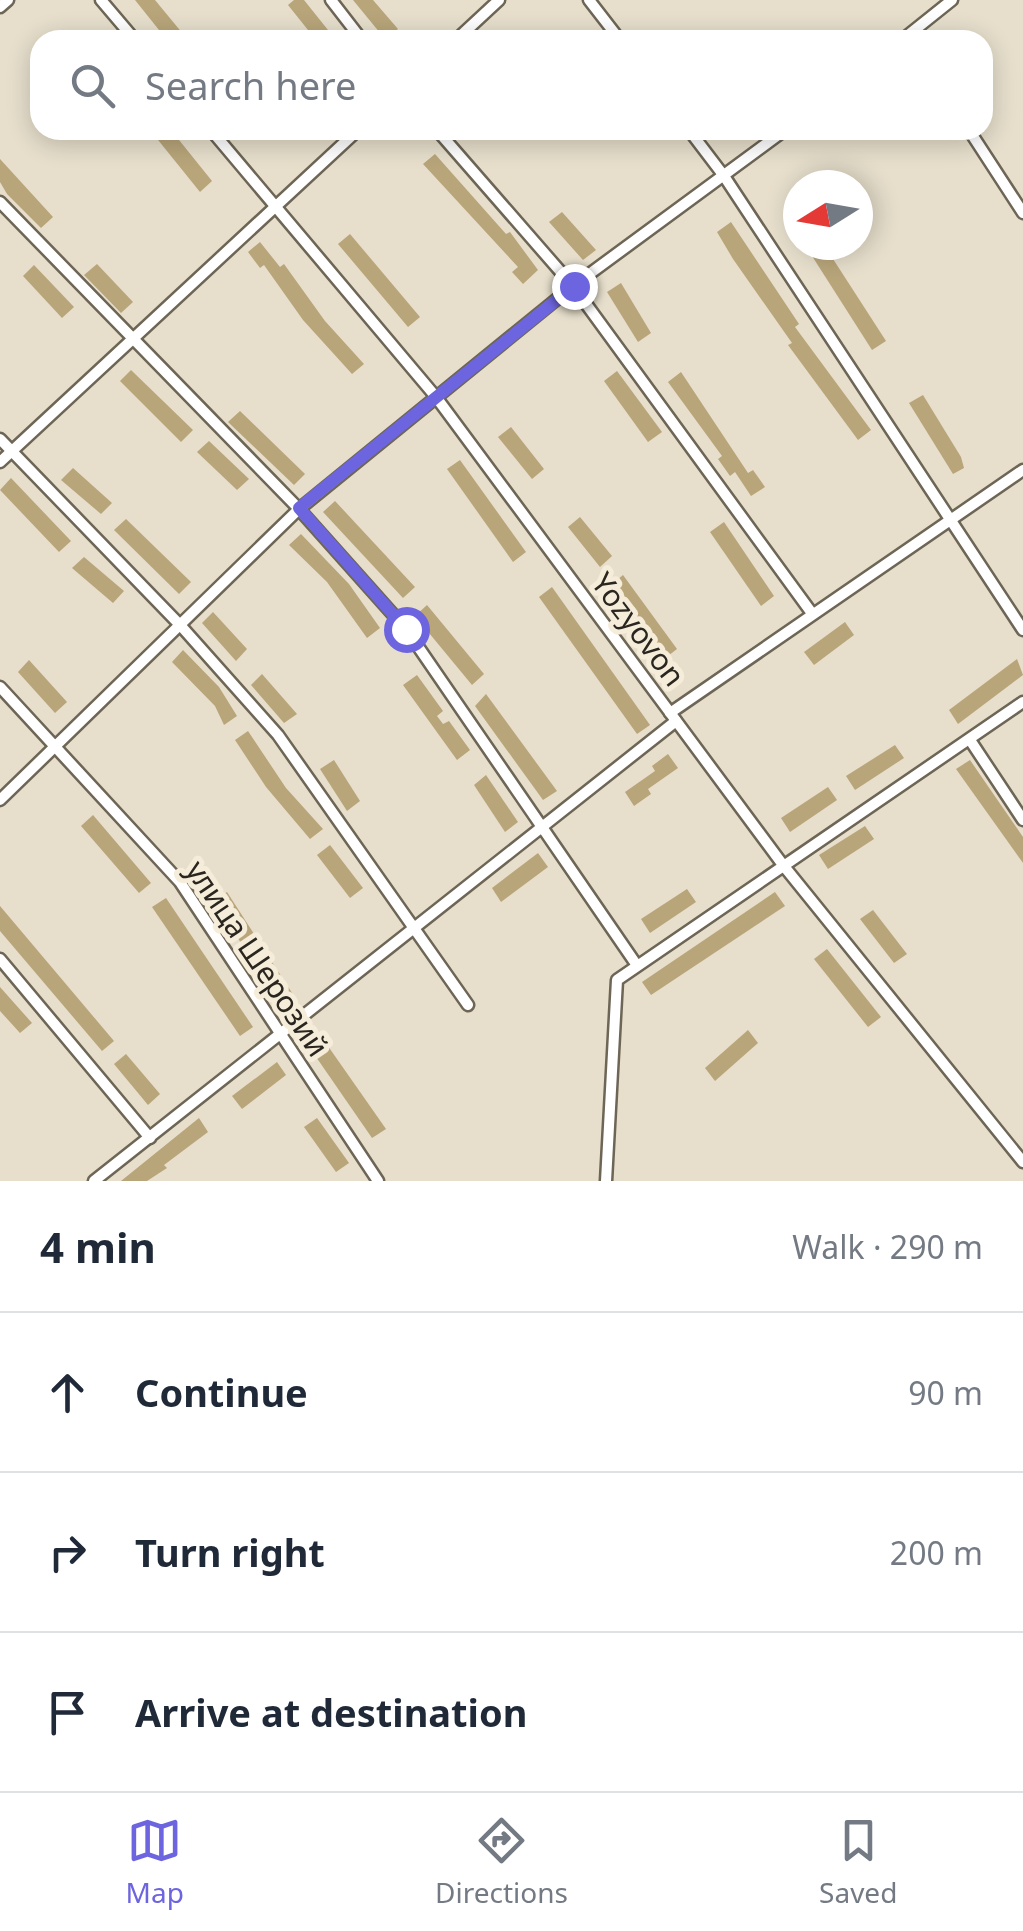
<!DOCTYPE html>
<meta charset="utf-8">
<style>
:root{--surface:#fff;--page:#f6f6f7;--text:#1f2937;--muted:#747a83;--line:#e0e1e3;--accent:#6d65df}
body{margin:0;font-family:"Noto Sans",sans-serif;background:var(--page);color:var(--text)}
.compass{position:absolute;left:783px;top:170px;width:90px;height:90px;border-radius:50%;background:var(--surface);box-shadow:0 5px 25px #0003;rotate:259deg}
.stop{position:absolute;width:30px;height:30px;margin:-22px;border:8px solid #6d65df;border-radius:50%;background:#fff}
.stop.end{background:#6d65df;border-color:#fff;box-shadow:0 2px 10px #0008}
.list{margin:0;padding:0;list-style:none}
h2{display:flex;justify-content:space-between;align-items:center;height:130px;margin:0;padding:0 40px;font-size:42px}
h2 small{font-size:32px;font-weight:400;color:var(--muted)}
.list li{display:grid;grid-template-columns:65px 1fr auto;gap:30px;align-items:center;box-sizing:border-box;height:160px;padding:0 40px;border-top:2px solid var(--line)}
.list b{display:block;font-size:38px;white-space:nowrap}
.list em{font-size:32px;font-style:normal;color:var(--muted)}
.icon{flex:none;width:55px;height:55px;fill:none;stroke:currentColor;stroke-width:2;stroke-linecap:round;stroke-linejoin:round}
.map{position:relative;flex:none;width:1023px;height:1181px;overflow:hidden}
.search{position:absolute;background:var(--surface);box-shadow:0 5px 25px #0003;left:30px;right:30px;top:30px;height:110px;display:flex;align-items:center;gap:25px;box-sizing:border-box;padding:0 35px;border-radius:30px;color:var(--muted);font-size:38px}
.sheet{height:610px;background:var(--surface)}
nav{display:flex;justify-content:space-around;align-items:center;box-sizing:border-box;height:140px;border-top:2px solid var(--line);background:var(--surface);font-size:28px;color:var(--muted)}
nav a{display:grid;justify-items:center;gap:5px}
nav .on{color:var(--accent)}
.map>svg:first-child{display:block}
</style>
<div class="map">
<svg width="1023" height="1181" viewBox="0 0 1023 1181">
<rect width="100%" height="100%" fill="#e7dfcc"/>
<g fill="#b8a57a">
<path d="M135,0H155L188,40H167Z"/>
<path d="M294,0H304L336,40H316L288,5Z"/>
<path d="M353,0H373L398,29L385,39Z"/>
<path d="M150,130H171L212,181L200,192Z"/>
<path d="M435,154L506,234L510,232L538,270L523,284L512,272L518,267L423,164Z"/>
<path d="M0,159L53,217L41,228L7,194L0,182Z"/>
<path d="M562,212L596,250L583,260L549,222Z"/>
<path d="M731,222L799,324L795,327L871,430L858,440L788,345L792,343L733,259L717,232Z"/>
<path d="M350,234L420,317L408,327L338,244Z"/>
<path d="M260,242L280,267L284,264L325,321L364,364L352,374L303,320L264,265L260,268L248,252Z"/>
<path d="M805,245H824L886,341L872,350Z"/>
<path d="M97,264L133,302L121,313L84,275Z"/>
<path d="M34,265L74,307L62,318L23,276Z"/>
<path d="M621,283L651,333L638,342L607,292Z"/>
<path d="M131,370L193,430L181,442L120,381Z"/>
<path d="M617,371L662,432L648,442L604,381Z"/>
<path d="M681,372L748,473L753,470L765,487L751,496L735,472L730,476L718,459L722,456L668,382Z"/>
<path d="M923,395L961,457L964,468L953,474L909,403Z"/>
<path d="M240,411L305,474L294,485L228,422Z"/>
<path d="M511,427L544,469L532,479L498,437Z"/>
<path d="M209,441L249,479L237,490L197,452Z"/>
<path d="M460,460L526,552L513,562L447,469Z"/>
<path d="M73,468L112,503L101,514L61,480Z"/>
<path d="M11,478L71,541L59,552L0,490Z"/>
<path d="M335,501L415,587L403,598L323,512Z"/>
<path d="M580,517L612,556L600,567L568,527Z"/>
<path d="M126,519L191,582L179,594L114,530Z"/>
<path d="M724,522L774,596L761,606L710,532Z"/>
<path d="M301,534L349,584L380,628L367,638L327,582L289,545Z"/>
<path d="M84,557L124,591L113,603L72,568Z"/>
<path d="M623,575L677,649L664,659L610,586Z"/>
<path d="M552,587L650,725L637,734L539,597Z"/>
<path d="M427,605L484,674L472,685L415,616Z"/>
<path d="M213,612L247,649L236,661L202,623Z"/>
<path d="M845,622L854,635L814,665L804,652Z"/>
<path d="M183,650L219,687L237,716L224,725L215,706L172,662Z"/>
<path d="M1017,659L1023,675L958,724L949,710Z"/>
<path d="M29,660L67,702L55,713L18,672Z"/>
<path d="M262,674L297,714L284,723L251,685Z"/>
<path d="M417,675L443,711L437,716L443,724L449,721L470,750L457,760L403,685Z"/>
<path d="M486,694L557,791L543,800L475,706Z"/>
<path d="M248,731L286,788L323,829L310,839L266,787L235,740Z"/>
<path d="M895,745L904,758L855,790L846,776Z"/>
<path d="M668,754L678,768L648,789L651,794L634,806L625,792L655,771L652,766Z"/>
<path d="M334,760L360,801L347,811L320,769Z"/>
<path d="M970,760L1023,837V863L956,769Z"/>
<path d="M486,775L518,822L505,832L474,785Z"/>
<path d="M828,787L837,800L790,832L781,818Z"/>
<path d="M93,815L151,883L139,893L81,826Z"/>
<path d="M865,826L874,839L828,869L819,855Z"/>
<path d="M330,845L363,888L350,898L317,855Z"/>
<path d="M538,853L548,867L501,902L492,888Z"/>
<path d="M687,889L696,902L650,933L641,919Z"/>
<path d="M227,892L294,996L281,1005L214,901Z"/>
<path d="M775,892L785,906L651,995L642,982Z"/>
<path d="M166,898L253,1027L240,1036L152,907Z"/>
<path d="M0,906L114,1041L102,1051L0,931Z"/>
<path d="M873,910L907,954L894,963L860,919Z"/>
<path d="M827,949L881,1017L868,1027L814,959Z"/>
<path d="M0,987L32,1023L20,1033L0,1011Z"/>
<path d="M316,1029L386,1129L372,1138L303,1038Z"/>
<path d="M748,1030L758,1043L715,1081L705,1068Z"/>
<path d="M126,1054L160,1094L148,1105L114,1064Z"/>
<path d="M277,1062L286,1075L242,1109L232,1096Z"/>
<path d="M199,1118L208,1132L164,1165L167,1168L147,1181H121Z"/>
<path d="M317,1118L349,1163L336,1172L304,1127Z"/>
</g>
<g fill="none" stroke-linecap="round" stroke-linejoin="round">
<g stroke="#6d6555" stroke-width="15">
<g id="minor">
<path d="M101,0L135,40"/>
<path d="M331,0L362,40"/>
<path d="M589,0L620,40"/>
<path d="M0,7L8,0"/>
<path d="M456,40L499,0"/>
<path d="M902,40L952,0"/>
<path d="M211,130L436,397L783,865L1023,1162"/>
<path d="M437,130L573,286L811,612"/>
<path d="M689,130L724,176L1023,630"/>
<path d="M969,130L1023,213"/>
<path d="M0,202L299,509L406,629L636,964"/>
<path d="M0,439L181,626L278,735L468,1005"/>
<path d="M0,462L358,130"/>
<path d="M0,687L180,882L378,1181"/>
<path d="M670,713L1023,470"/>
<path d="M970,740L1023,820"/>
<path d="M0,800L299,509L573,286L785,130"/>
<path d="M0,959L150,1138"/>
<path d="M94,1181L676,721"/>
<path d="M606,1181L617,980L1023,702"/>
</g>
</g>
<use href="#minor" stroke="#fff" stroke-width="10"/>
</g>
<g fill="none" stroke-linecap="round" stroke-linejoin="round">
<path stroke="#6d65df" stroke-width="12" d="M406,629L299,508L574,286"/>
</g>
<g text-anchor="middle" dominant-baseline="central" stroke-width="10" stroke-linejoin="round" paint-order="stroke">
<g font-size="30" fill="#29261f" stroke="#f5ecd9">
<text transform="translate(639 629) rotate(53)">Yozyovon</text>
<text transform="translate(258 958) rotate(56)">улица Шерозий</text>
</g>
</g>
</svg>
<svg class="compass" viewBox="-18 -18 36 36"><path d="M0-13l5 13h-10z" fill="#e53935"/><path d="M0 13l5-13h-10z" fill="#747a83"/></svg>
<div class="stop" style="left:406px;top:629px"></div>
<div class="stop end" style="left:574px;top:286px"></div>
<div class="search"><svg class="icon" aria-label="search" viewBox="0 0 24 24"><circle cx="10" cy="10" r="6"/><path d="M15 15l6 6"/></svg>Search here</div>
</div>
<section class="sheet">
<h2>4 min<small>Walk · 290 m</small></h2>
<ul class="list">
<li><svg class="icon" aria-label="ahead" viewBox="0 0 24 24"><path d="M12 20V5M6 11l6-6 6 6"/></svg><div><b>Continue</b></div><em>90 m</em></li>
<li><svg class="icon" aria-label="right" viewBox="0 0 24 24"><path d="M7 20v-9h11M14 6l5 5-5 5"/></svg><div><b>Turn right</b></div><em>200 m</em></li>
<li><svg class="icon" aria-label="arrive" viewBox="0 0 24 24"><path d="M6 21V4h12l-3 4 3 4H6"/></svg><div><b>Arrive at destination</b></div></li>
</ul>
</section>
<nav>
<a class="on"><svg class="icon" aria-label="map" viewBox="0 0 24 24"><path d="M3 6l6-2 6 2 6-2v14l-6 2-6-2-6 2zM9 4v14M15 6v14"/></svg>Map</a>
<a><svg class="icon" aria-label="directions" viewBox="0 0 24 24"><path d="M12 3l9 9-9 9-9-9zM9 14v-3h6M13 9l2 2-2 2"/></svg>Directions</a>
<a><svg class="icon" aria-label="saved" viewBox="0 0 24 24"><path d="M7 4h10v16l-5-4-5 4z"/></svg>Saved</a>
</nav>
